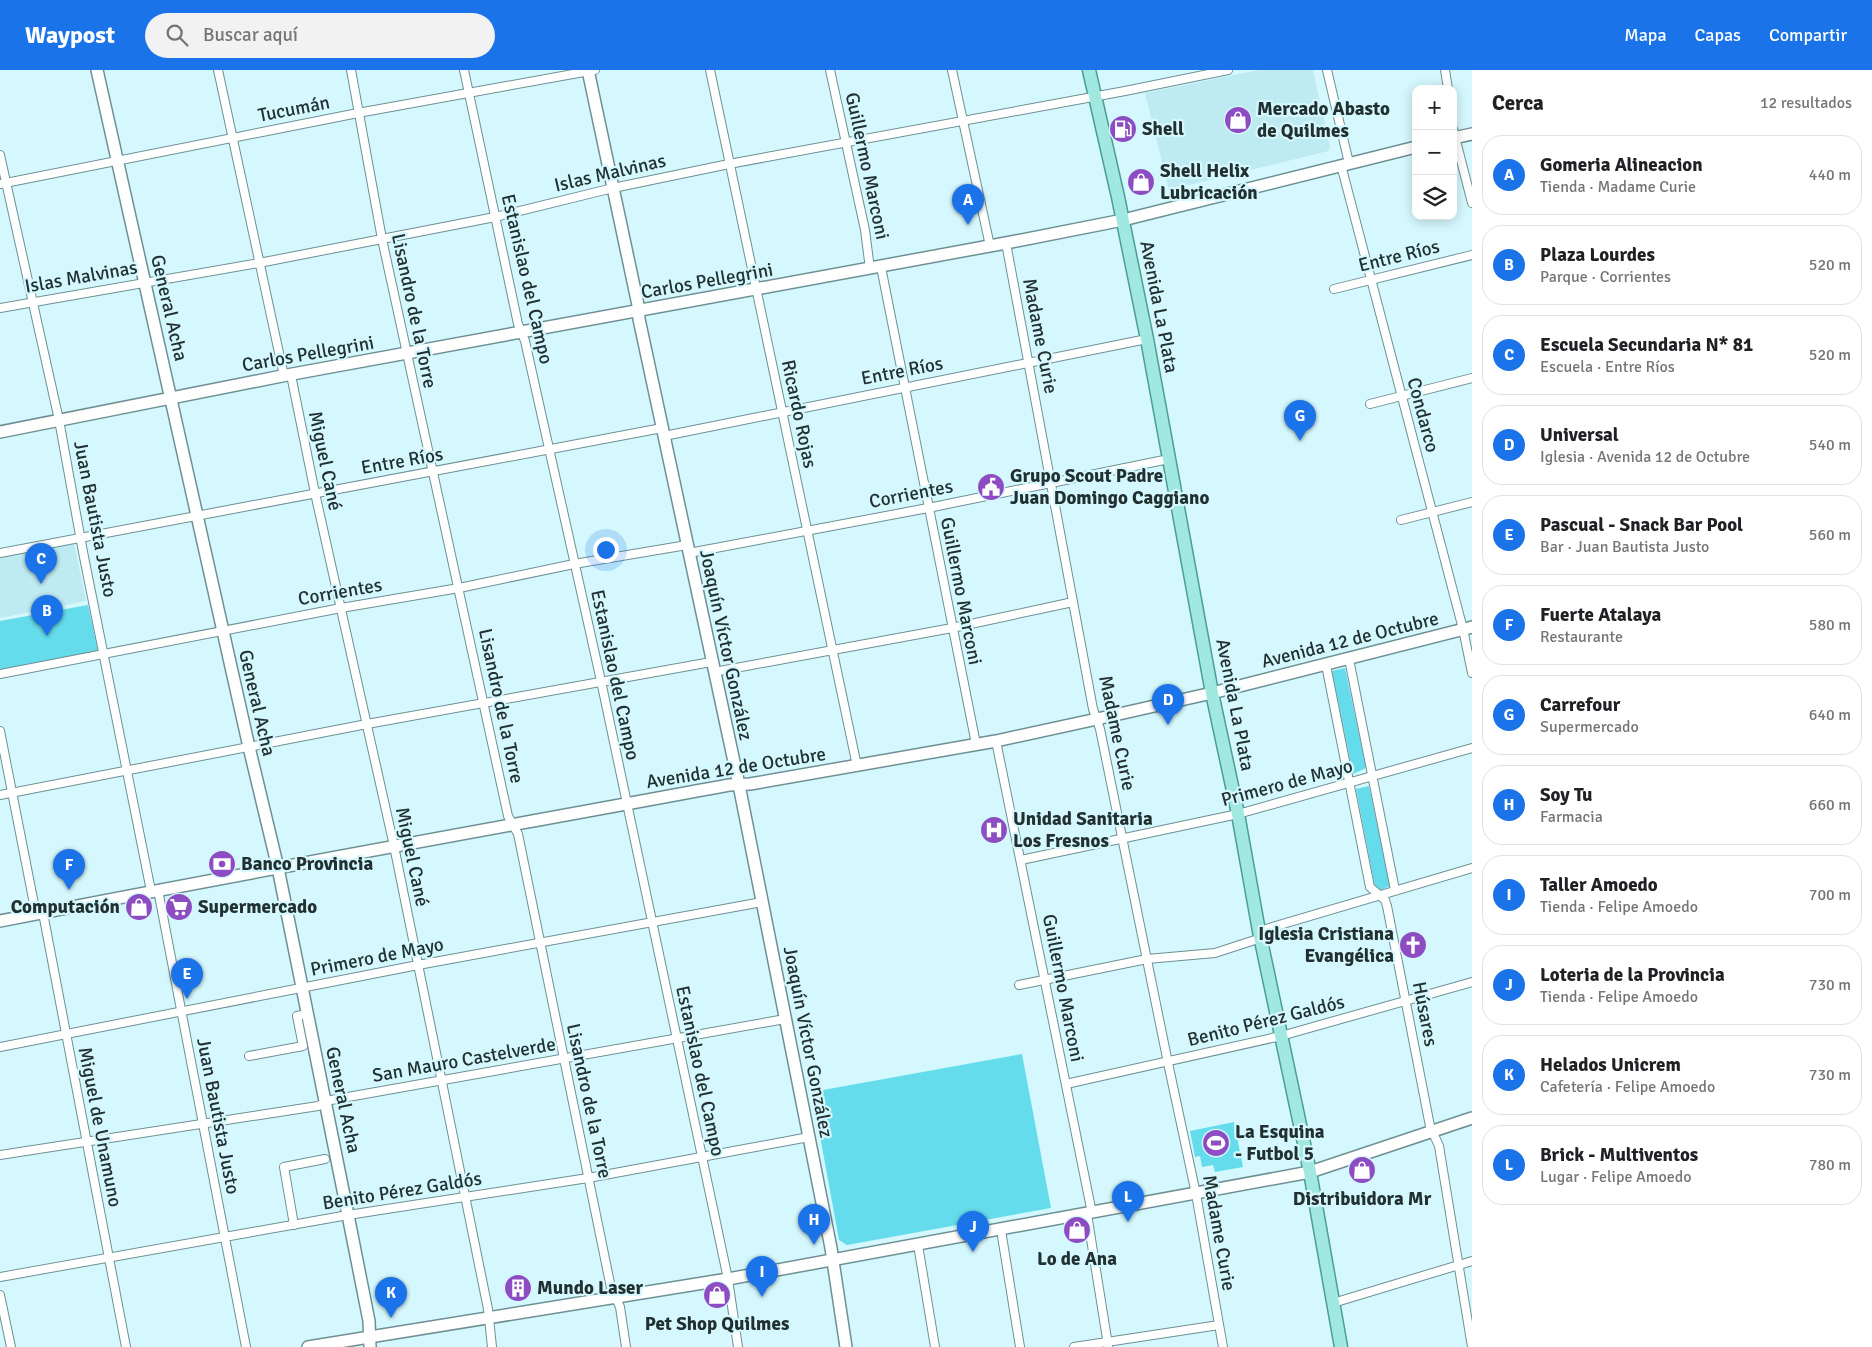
<!DOCTYPE html>
<html lang="es">
<meta charset="utf-8">
<style>
:root{--surface:#fff;--page:#f2f2f2;--text:#202124;--muted:#757577;--line:#e0e0e0;--accent:#1a73e8}
body{margin:0;font-family:Signika,sans-serif;background:var(--page);color:var(--text)}
.controls{position:absolute;right:15px;top:15px;display:grid;overflow:hidden;border-radius:10px;box-shadow:0 2px 12px #0003}
.controls button{width:45px;height:45px;display:grid;place-items:center;padding:0;border:0;border-bottom:1px solid var(--line);background:var(--surface);color:var(--text);font:25px sans-serif}
.you{position:absolute;left:605px;top:479px;width:18px;height:18px;margin:-12px;border:4px solid #fff;border-radius:50%;background:#1a73e8;box-shadow:0 0 0 8px #1a73e833}
.badge{display:grid;place-items:center;width:32px;height:32px;border-radius:50%;background:var(--accent);color:#fff;font-size:16px;font-weight:700}
.pin{position:absolute;translate:-50% -41px;filter:drop-shadow(0 1px 2px #0008)}
.pin::after{content:'';position:absolute;top:26px;width:18px;height:15px;background:inherit;clip-path:polygon(0 0,100% 0,50% 100%)}
.list{margin:0;padding:0;list-style:none}
h2{display:flex;justify-content:space-between;align-items:center;height:65px;margin:0;padding:0 20px;font-size:21px}
h2 small{font-size:16px;font-weight:400;color:var(--muted)}
.list li{display:grid;grid-template-columns:32px 1fr auto;gap:15px;align-items:center;box-sizing:border-box;height:80px;margin:0 10px 10px;padding:0 10px;border:1px solid var(--line);border-radius:20px}
.list b{display:block;font-size:19px;white-space:nowrap}
.list p{margin:0;font-size:16px;white-space:nowrap;color:var(--muted)}
.list em{font-size:16px;font-style:normal;color:var(--muted)}
.icon{flex:none;width:28px;height:28px;fill:none;stroke:currentColor;stroke-width:2;stroke-linecap:round;stroke-linejoin:round}
.map{position:relative;flex:none;width:1472px;height:1277px;overflow:hidden}
header{display:flex;align-items:center;gap:30px;box-sizing:border-box;height:70px;padding:0 25px;background:var(--accent);color:#fff}
header strong{font-size:24px}
nav{display:flex;gap:28px;margin-inline-start:auto;font-size:18px}
.search{width:350px;height:45px;background:var(--page);display:flex;align-items:center;gap:12px;box-sizing:border-box;padding:0 18px;border-radius:28px;color:var(--muted);font-size:19px}
main{display:flex}
aside{flex:1;background:var(--surface)}
.map>svg:first-child{display:block}
</style>
<header>
<strong>Waypost</strong>
<div class="search"><svg class="icon" aria-label="search" viewBox="0 0 24 24"><circle cx="10" cy="10" r="6"/><path d="M15 15l6 6"/></svg>Buscar aquí</div>
<nav><a>Mapa</a><a>Capas</a><a>Compartir</a></nav>
</header>
<main>
<div class="map">
<svg width="1472" height="1277" viewBox="0 0 1472 1277">
<rect width="100%" height="100%" fill="#d4f8fd"/>
<g fill="#beeaf1">
<path d="M1259,0H1313L1330,77L1328,81L1169,120L1145,23Z"/>
<path d="M74,473L86,531L0,548V487Z"/>
</g>
<g fill="#64dcec">
<path d="M88,535L98,581L0,600V551Z"/>
<path d="M1345,598L1366,698L1353,704L1332,601Z"/>
<path d="M1369,716L1390,816L1376,822L1356,719Z"/>
<path d="M1022,984L1051,1138L847,1175L839,1170L812,1022Z"/>
<path d="M1234,1052L1243,1097L1215,1102L1213,1095L1202,1097L1200,1086L1195,1087L1190,1061Z"/>
</g>
<g fill="none" stroke-linecap="round" stroke-linejoin="round">
<g stroke="#6e9095" stroke-width="10">
<g id="street">
<path d="M218,0L284,306"/>
<path d="M351,0L382,169L508,746L518,764L611,1218L620,1237L626,1277"/>
<path d="M464,0L518,254L525,271L601,611L728,1209L738,1277"/>
<path d="M710,0L857,696"/>
<path d="M830,0L865,160L870,199"/>
<path d="M952,0L990,176"/>
<path d="M1327,0L1349,93"/>
<path d="M1445,0L1448,19"/>
<path d="M1453,59L1472,133"/>
<path d="M0,85L59,350L83,482L151,821"/>
<path d="M1341,95L1463,559L1472,603"/>
<path d="M0,114L358,43L595,0"/>
<path d="M1006,173L1093,639L1100,659L1168,993L1196,1124L1223,1277"/>
<path d="M881,197L976,674"/>
<path d="M1334,219L1472,185"/>
<path d="M0,238L259,193L382,169L495,147L613,118L729,94L1125,21L1228,0"/>
<path d="M291,305L315,423L394,776L488,1239L492,1277"/>
<path d="M1370,334L1472,308"/>
<path d="M664,366L1147,269"/>
<path d="M1401,450L1472,432"/>
<path d="M0,483L662,358"/>
<path d="M689,483L928,438L1169,389"/>
<path d="M1349,589L1395,820"/>
<path d="M1326,595L1370,817L1385,830L1387,836L1430,1056L1439,1076L1472,1277"/>
<path d="M714,602L952,558L1073,532"/>
<path d="M0,604L341,538L459,518L574,494L687,475"/>
<path d="M0,661L36,844"/>
<path d="M996,671L1092,1143"/>
<path d="M0,725L367,654L711,592"/>
<path d="M1021,790L1238,744L1472,678"/>
<path d="M158,820L246,1277"/>
<path d="M43,843L126,1277"/>
<path d="M1259,861L1472,798"/>
<path d="M1019,915L1147,889L1215,883L1261,868"/>
<path d="M0,977L418,895L762,832"/>
<path d="M249,986L303,976L297,946L307,944"/>
<path d="M1066,1014L1281,966L1472,912"/>
<path d="M0,1085L318,1036L331,1030L785,949"/>
<path d="M1087,1144L1108,1275"/>
<path d="M294,1155L284,1097L325,1089"/>
<path d="M1001,1160L1020,1277"/>
<path d="M918,1175L935,1277"/>
<path d="M0,1207L348,1145L588,1108L809,1067"/>
<path d="M0,1225L11,1277"/>
<path d="M1333,1233L1472,1191"/>
<path d="M1074,1277L1219,1255"/>
</g>
</g>
<g stroke="#6e9095" stroke-width="14">
<g id="secondary">
<path d="M97,0L249,677L278,798L348,1145L369,1251L370,1277"/>
<path d="M588,0L638,235L639,249L739,715L831,1178L846,1277"/>
<path d="M1453,68L1472,64"/>
<path d="M0,362L287,305L1006,173L1123,150L1416,77"/>
<path d="M0,851C242,803 486,760 729,715L750,714L996,671L1097,649L1212,623L1472,557"/>
<path d="M308,1277L728,1209L1310,1102L1472,1048"/>
</g>
</g>
<g stroke="#4c9d96" stroke-width="15">
<path id="primary" d="M1089,0L1118,127L1147,269L1212,623L1238,744L1259,861L1310,1102L1341,1277"/>
</g>
<use href="#street" stroke="#fff" stroke-width="8"/>
<use href="#secondary" stroke="#fff" stroke-width="11"/>
<use href="#primary" stroke="#a1e8e0" stroke-width="12"/>
</g>
<defs>
<g id="shop-disc" transform="scale(1.4375)"><circle r="9.5" fill="#8d4cc1" stroke="#d4f8fd"/><path d="M-5-2.5h2.3a2.7 3.5 0 0 1 5.4 0H5L5.5 6h-11ZM-1.5-2.5h3a1.5 2.3 0 0 0-3 0Z" fill="#fff"/></g>
<g id="fuel-disc" transform="scale(1.4375)"><circle r="9.5" fill="#8d4cc1" stroke="#d4f8fd"/><path d="M-5.5-6h7V0h2V4h1.3V-2.5L3-4.5l.8-.8L6-3V5H2.5V1h-1V6h-7ZM-4.2-4.7v3.2H.2V-4.7Z" fill="#fff"/></g>
<g id="civic-disc" transform="scale(1.4375)"><circle r="9.5" fill="#8d4cc1" stroke="#d4f8fd"/><path d="M-.6-6.5H3V-4.5H.6V-3L4-1V1h2V6H-6V1h2V-1L-.6-3ZM-1.2 2.5V6h2.4V2.5Z" fill="#fff"/></g>
<g id="hospital-disc" transform="scale(1.4375)"><circle r="9.5" fill="#8d4cc1" stroke="#d4f8fd"/><path d="M-5-5h3v3.5h4V-5h3V5h-3V1.5h-4V5h-3Z" fill="#fff"/></g>
<g id="bank-disc" transform="scale(1.4375)"><circle r="9.5" fill="#8d4cc1" stroke="#d4f8fd"/><path d="M-6-4H6V4H-6ZM0-2.3a2.3 2.3 0 1 0 0 4.6a2.3 2.3 0 1 0 0-4.6Z" fill="#fff"/></g>
<g id="supermarket-disc" transform="scale(1.4375)"><circle r="9.5" fill="#8d4cc1" stroke="#d4f8fd"/><path d="M-6-5.5h2.5l.6 2H6L4.5 2H-2.5L-4.4-4H-6ZM-1.5 3.2a1.3 1.3 0 1 0 .1 0ZM3 3.2a1.3 1.3 0 1 0 .1 0Z" fill="#fff"/></g>
<g id="church-disc" transform="scale(1.4375)"><circle r="9.5" fill="#8d4cc1" stroke="#d4f8fd"/><path d="M-1.2-6h2.4v3.5h3.3v2.4h-3.3V6h-2.4V-.1h-3.3v-2.4h3.3Z" fill="#fff"/></g>
<g id="stadium-disc" transform="scale(1.4375)"><circle r="9.5" fill="#8d4cc1" stroke="#d4f8fd"/><path d="M0-5a6.5 5 0 1 0 0 10a6.5 5 0 1 0 0-10ZM-3.5-1.8h7v3.6h-7Z" fill="#fff"/></g>
<g id="building-disc" transform="scale(1.4375)"><circle r="9.5" fill="#8d4cc1" stroke="#d4f8fd"/><path d="M-4-6H4V6H1V3H-1V6H-4ZM-2.5-4.3h1.7v1.8h-1.7ZM.8-4.3h1.7v1.8H.8ZM-2.5-1h1.7V.8h-1.7ZM.8-1h1.7V.8H.8Z" fill="#fff"/></g>
</defs>
<g fill-rule="evenodd">
<use href="#shop-disc" x="1238" y="50"/>
<use href="#fuel-disc" x="1123" y="59"/>
<use href="#shop-disc" x="1141" y="112"/>
<use href="#civic-disc" x="991" y="417"/>
<use href="#hospital-disc" x="994" y="760"/>
<use href="#bank-disc" x="222" y="794"/>
<use href="#shop-disc" x="139" y="837"/>
<use href="#supermarket-disc" x="179" y="837"/>
<use href="#church-disc" x="1413" y="875"/>
<use href="#stadium-disc" x="1216" y="1073"/>
<use href="#shop-disc" x="1362" y="1100"/>
<use href="#shop-disc" x="1077" y="1160"/>
<use href="#building-disc" x="518" y="1218"/>
<use href="#shop-disc" x="717" y="1225"/>
</g>
<g text-anchor="middle" dominant-baseline="central" stroke-width="4.5" stroke-linejoin="round" paint-order="stroke">
<g font-size="19" fill="#223032" stroke="#d4f8fd">
<text transform="translate(294 39) rotate(-11)">Tucumán</text>
<text transform="translate(867 96) rotate(78)">Guillermo Marconi</text>
<text transform="translate(610 103) rotate(-13)">Islas Malvinas</text>
<text transform="translate(1399 186) rotate(-14)">Entre Ríos</text>
<text transform="translate(81 207) rotate(-10)">Islas Malvinas</text>
<text transform="translate(527 209) rotate(77)">Estanislao del Campo</text>
<text transform="translate(707 211) rotate(-10)">Carlos Pellegrini</text>
<text transform="translate(1159 237) rotate(79)">Avenida La Plata</text>
<text transform="translate(169 238) rotate(77)">General Acha</text>
<text transform="translate(414 241) rotate(78)">Lisandro de la Torre</text>
<text transform="translate(1040 266) rotate(79)">Madame Curie</text>
<text transform="translate(308 284) rotate(-10)">Carlos Pellegrini</text>
<text transform="translate(902 301) rotate(-11)">Entre Ríos</text>
<text transform="translate(799 344) rotate(78)">Ricardo Rojas</text>
<text transform="translate(1423 345) rotate(75)">Condarco</text>
<text transform="translate(325 391) rotate(78)">Miguel Cané</text>
<text transform="translate(402 391) rotate(-10)">Entre Ríos</text>
<text transform="translate(911 424) rotate(-11)">Corrientes</text>
<text transform="translate(95 449) rotate(79)">Juan Bautista Justo</text>
<text transform="translate(961 521) rotate(79)">Guillermo Marconi</text>
<text transform="translate(340 522) rotate(-10)">Corrientes</text>
<text transform="translate(1350 570) rotate(-14)">Avenida 12 de Octubre</text>
<text transform="translate(726 575) rotate(78)">Joaquín Víctor González</text>
<text transform="translate(615 605) rotate(78)">Estanislao del Campo</text>
<text transform="translate(257 633) rotate(77)">General Acha</text>
<text transform="translate(1235 635) rotate(79)">Avenida La Plata</text>
<text transform="translate(501 636) rotate(78)">Lisandro de la Torre</text>
<text transform="translate(1117 663) rotate(78)">Madame Curie</text>
<text transform="translate(736 698) rotate(-9)">Avenida 12 de Octubre</text>
<text transform="translate(1287 713) rotate(-15)">Primero de Mayo</text>
<text transform="translate(412 787) rotate(78)">Miguel Cané</text>
<text transform="translate(377 887) rotate(-11)">Primero de Mayo</text>
<text transform="translate(1063 918) rotate(79)">Guillermo Marconi</text>
<text transform="translate(1425 944) rotate(79)">Húsares</text>
<text transform="translate(1266 951) rotate(-14)">Benito Pérez Galdós</text>
<text transform="translate(808 972) rotate(79)">Joaquín Víctor González</text>
<text transform="translate(464 990) rotate(-10)">San Mauro Castelverde</text>
<text transform="translate(700 1001) rotate(78)">Estanislao del Campo</text>
<text transform="translate(343 1030) rotate(78)">General Acha</text>
<text transform="translate(589 1031) rotate(78)">Lisandro de la Torre</text>
<text transform="translate(218 1046) rotate(79)">Juan Bautista Justo</text>
<text transform="translate(100 1057) rotate(79)">Miguel de Unamuno</text>
<text transform="translate(402 1121) rotate(-9)">Benito Pérez Galdós</text>
<text transform="translate(1219 1163) rotate(80)">Madame Curie</text>
</g>
<g font-size="19" font-weight="bold" fill="#223032" stroke="#d4f8fd" text-anchor="start">
<text x="1257" y="39">Mercado Abasto<tspan x="1257" dy="22">de Quilmes</tspan></text>
<text x="1142" y="59">Shell</text>
<text x="1160" y="101">Shell Helix<tspan x="1160" dy="22">Lubricación</tspan></text>
<text x="1010" y="406">Grupo Scout Padre<tspan x="1010" dy="22">Juan Domingo Caggiano</tspan></text>
<text x="1013" y="749">Unidad Sanitaria<tspan x="1013" dy="22">Los Fresnos</tspan></text>
<text x="241" y="794">Banco Provincia</text>
<text x="120" y="837" text-anchor="end">Computación</text>
<text x="198" y="837">Supermercado</text>
<text x="1394" y="864" text-anchor="end">Iglesia Cristiana<tspan x="1394" dy="22">Evangélica</tspan></text>
<text x="1235" y="1062">La Esquina<tspan x="1235" dy="22">- Futbol 5</tspan></text>
<text x="1362" y="1129" text-anchor="middle">Distribuidora Mr</text>
<text x="1077" y="1189" text-anchor="middle">Lo de Ana</text>
<text x="537" y="1218">Mundo Laser</text>
<text x="717" y="1254" text-anchor="middle">Pet Shop Quilmes</text>
</g>
</g>
</svg>
<div class="controls">
<button>+</button>
<button>−</button>
<button><svg class="icon" aria-label="layers" viewBox="0 0 24 24"><path d="M12 4l9 5-9 5-9-5zM3 14l9 5 9-5"/></svg></button>
</div>
<div class="you"></div>
<div class="pin badge" style="left:968px;top:155px">A</div>
<div class="pin badge" style="left:47px;top:566px">B</div>
<div class="pin badge" style="left:41px;top:514px">C</div>
<div class="pin badge" style="left:1168px;top:655px">D</div>
<div class="pin badge" style="left:187px;top:929px">E</div>
<div class="pin badge" style="left:69px;top:820px">F</div>
<div class="pin badge" style="left:1300px;top:371px">G</div>
<div class="pin badge" style="left:814px;top:1175px">H</div>
<div class="pin badge" style="left:762px;top:1227px">I</div>
<div class="pin badge" style="left:973px;top:1182px">J</div>
<div class="pin badge" style="left:391px;top:1248px">K</div>
<div class="pin badge" style="left:1128px;top:1152px">L</div>
</div>
<aside>
<h2>Cerca<small>12 resultados</small></h2>
<ul class="list">
<li><span class="badge">A</span><div><b>Gomeria Alineacion</b><p>Tienda · Madame Curie</p></div><em>440 m</em></li>
<li><span class="badge">B</span><div><b>Plaza Lourdes</b><p>Parque · Corrientes</p></div><em>520 m</em></li>
<li><span class="badge">C</span><div><b>Escuela Secundaria N* 81</b><p>Escuela · Entre Ríos</p></div><em>520 m</em></li>
<li><span class="badge">D</span><div><b>Universal</b><p>Iglesia · Avenida 12 de Octubre</p></div><em>540 m</em></li>
<li><span class="badge">E</span><div><b>Pascual - Snack Bar Pool</b><p>Bar · Juan Bautista Justo</p></div><em>560 m</em></li>
<li><span class="badge">F</span><div><b>Fuerte Atalaya</b><p>Restaurante</p></div><em>580 m</em></li>
<li><span class="badge">G</span><div><b>Carrefour</b><p>Supermercado</p></div><em>640 m</em></li>
<li><span class="badge">H</span><div><b>Soy Tu</b><p>Farmacia</p></div><em>660 m</em></li>
<li><span class="badge">I</span><div><b>Taller Amoedo</b><p>Tienda · Felipe Amoedo</p></div><em>700 m</em></li>
<li><span class="badge">J</span><div><b>Loteria de la Provincia</b><p>Tienda · Felipe Amoedo</p></div><em>730 m</em></li>
<li><span class="badge">K</span><div><b>Helados Unicrem</b><p>Cafetería · Felipe Amoedo</p></div><em>730 m</em></li>
<li><span class="badge">L</span><div><b>Brick - Multiventos</b><p>Lugar · Felipe Amoedo</p></div><em>780 m</em></li>
</ul>
</aside>
</main>
